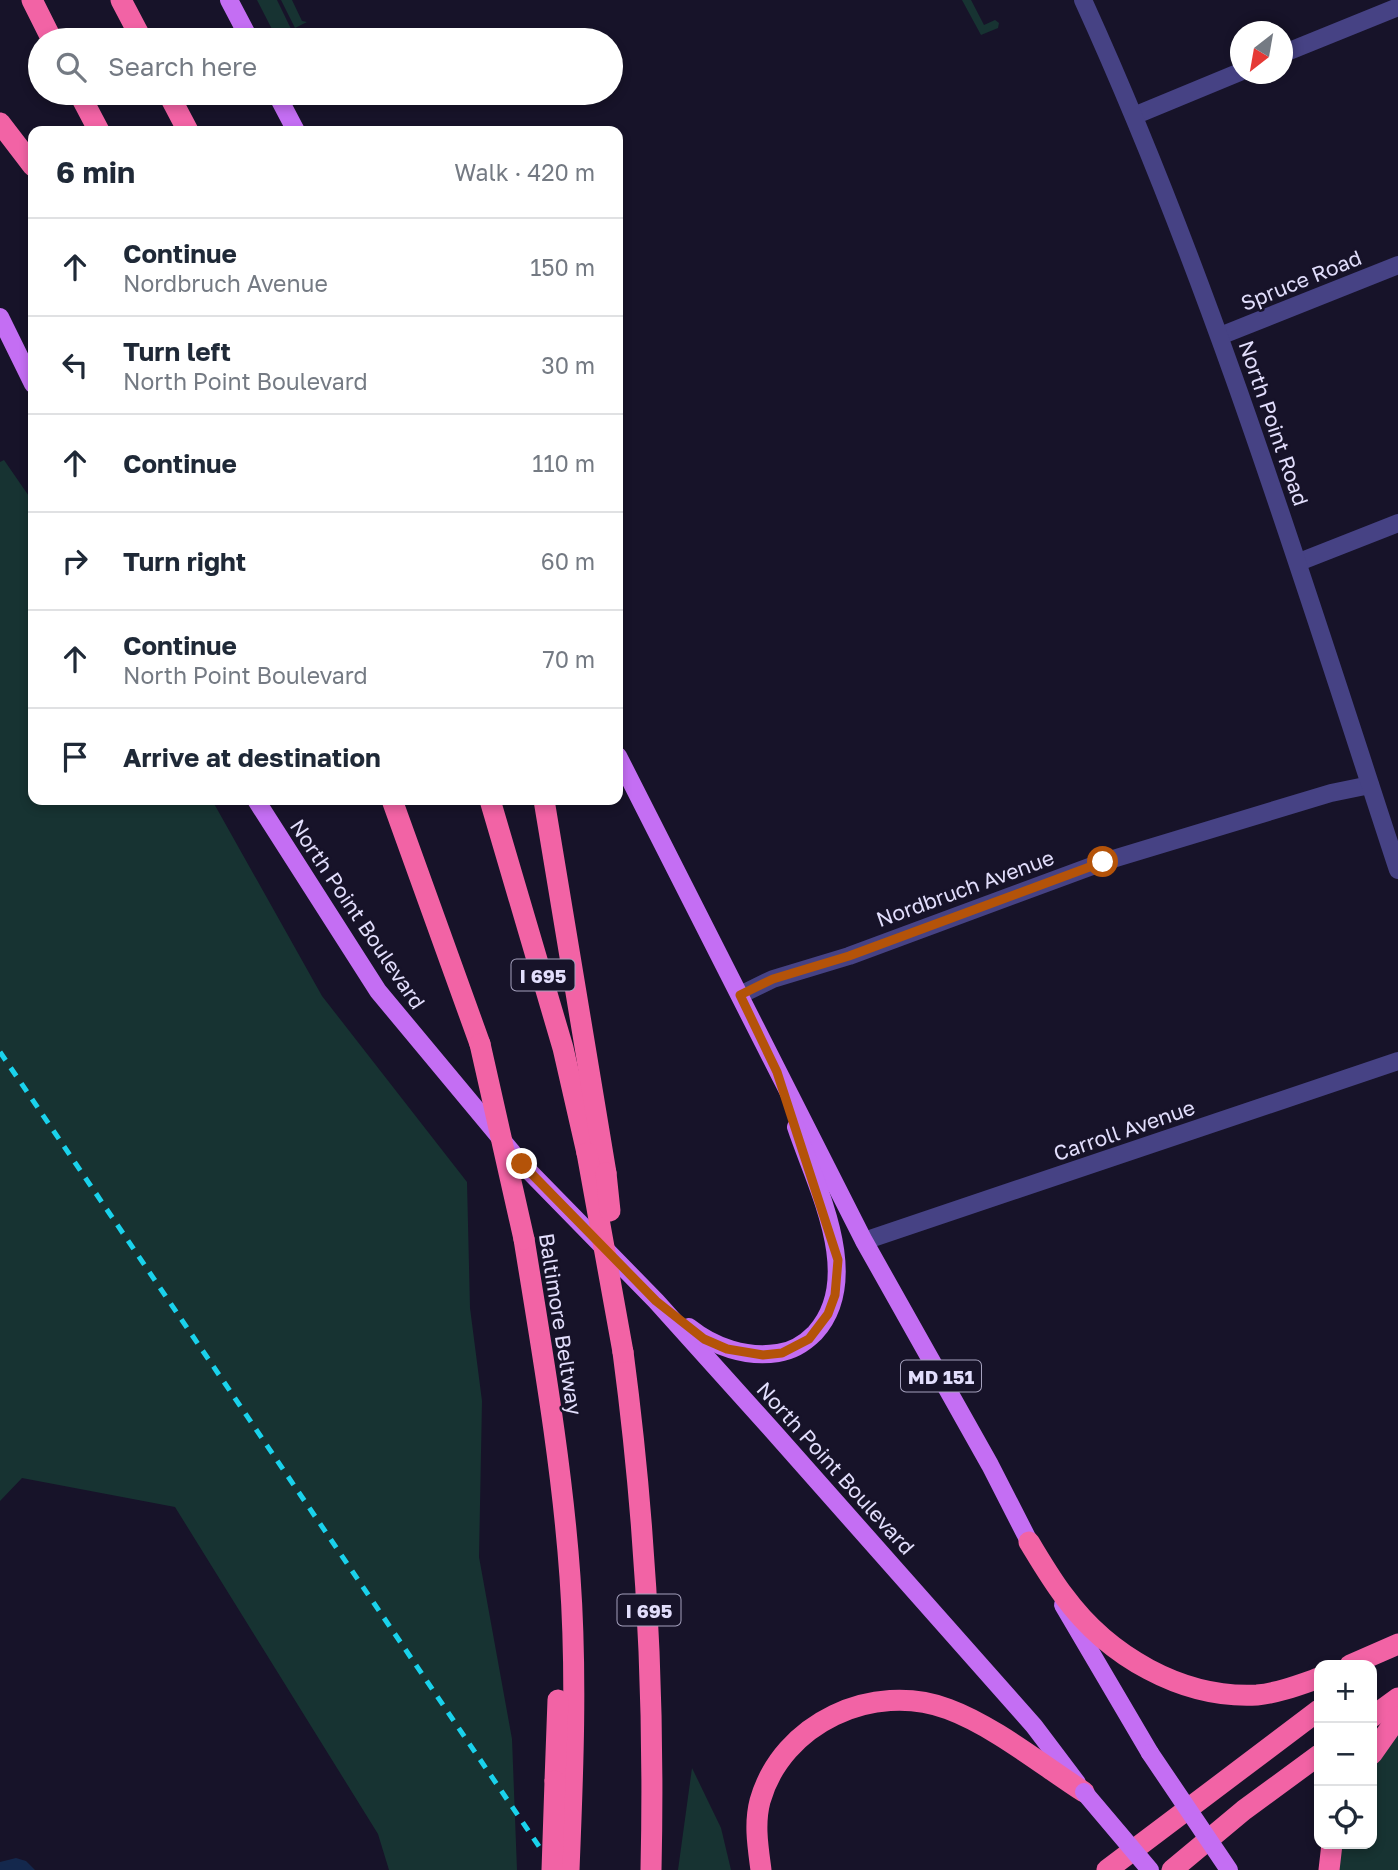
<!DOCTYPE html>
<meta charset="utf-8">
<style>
:root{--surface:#fff;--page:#f2f2f3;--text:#1f2937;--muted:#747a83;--line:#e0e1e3}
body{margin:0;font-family:"Golos Text",sans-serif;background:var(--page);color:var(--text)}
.controls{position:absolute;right:21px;bottom:21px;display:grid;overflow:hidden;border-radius:14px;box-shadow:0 4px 10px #0003}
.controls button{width:63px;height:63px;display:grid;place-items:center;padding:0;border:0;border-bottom:2px solid var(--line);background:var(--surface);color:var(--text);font:35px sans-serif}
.compass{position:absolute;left:1230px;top:21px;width:63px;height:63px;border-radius:50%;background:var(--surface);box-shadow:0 4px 10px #0003;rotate:211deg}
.stop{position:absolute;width:21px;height:21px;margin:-16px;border:5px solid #b45309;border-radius:50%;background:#fff}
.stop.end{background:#b45309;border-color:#fff;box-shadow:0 2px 7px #0008}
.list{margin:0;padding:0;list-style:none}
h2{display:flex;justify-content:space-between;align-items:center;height:91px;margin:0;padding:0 28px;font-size:30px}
h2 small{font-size:23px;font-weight:400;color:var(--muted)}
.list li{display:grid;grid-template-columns:46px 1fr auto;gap:21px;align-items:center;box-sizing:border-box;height:98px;padding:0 28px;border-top:2px solid var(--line)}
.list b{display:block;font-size:26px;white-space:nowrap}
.list p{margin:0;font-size:23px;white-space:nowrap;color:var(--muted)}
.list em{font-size:23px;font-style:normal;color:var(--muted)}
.icon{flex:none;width:38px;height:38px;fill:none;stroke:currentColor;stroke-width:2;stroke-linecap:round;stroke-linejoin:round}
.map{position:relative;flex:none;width:1398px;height:1870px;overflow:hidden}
.search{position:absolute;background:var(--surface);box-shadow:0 4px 10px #0003;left:28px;top:28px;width:595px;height:77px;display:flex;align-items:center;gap:18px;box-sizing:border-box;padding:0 24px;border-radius:38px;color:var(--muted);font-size:26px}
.panel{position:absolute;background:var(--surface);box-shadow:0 4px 10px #0003;left:28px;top:126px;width:595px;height:679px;border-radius:14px}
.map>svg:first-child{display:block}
</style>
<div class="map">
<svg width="1398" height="1870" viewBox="0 0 1398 1870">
<rect width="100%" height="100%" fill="#171329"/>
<g fill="#173332">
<path d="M257,0H277L291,29L275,35Z"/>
<path d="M281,0H292L302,21L307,22L295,28Z"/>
<path d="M962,0H971L984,25L995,20L999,23L998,28L981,35Z"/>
<path d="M4,460L33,502V800H212L322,996L467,1182L470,1308L482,1401L479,1557L512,1739L517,1870H389L378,1834L175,1507L22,1478L0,1501V462Z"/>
<path d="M1398,1732V1870H1339V1844H1372V1761Z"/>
<path d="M692,1768L721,1828L731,1870H678Z"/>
</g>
<path fill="#14284d" d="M16,1858L26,1861L35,1870H0V1862Z"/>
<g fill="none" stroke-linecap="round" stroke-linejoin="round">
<g stroke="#464284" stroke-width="18">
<path d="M1282,54L1398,7"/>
<path d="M1136,115L1240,72"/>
<path d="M1220,336L1398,265"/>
<path d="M1299,562L1398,523"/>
<path d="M740,995L773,979L849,956L1103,862L1331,793L1370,785"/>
<path d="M864,1241L1398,1061"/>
</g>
<path stroke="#464284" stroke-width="18" d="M1083,0C1211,281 1302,577 1398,870"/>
<g stroke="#c46ef3" stroke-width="18">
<path d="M229,0L250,40"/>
<path d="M276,93L296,131"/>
<path d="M0,317L33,384"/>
<path d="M618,756L864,1241L990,1465L1035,1553"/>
<path d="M256,800L378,991L477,1110L522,1164L656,1301L772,1430L1034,1726L1077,1783"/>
<path d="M689,1327C714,1347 746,1358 778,1353C793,1351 805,1343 815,1333C865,1278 816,1187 796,1127"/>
<path d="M1063,1605L1150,1753"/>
</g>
<g stroke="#f263a5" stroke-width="21">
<path d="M32,0L52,40"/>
<path d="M121,0L142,40"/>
<path d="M79,93L99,131"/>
<path d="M168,93L188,131"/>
<path d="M0,123L33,166"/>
<path d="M392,800L480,1044"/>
<path d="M490,800L563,1048L587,1153"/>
<path d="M544,800L606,1173"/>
<path d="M524,1239C542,1351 562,1464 570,1577C577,1674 573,1773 569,1870"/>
<path d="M623,1352C646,1525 655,1696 651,1870"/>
<path d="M1029,1542C1040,1560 1051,1579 1064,1596C1108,1656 1182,1699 1257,1695C1278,1693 1299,1685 1319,1678"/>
<path d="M1350,1665L1398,1644"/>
<path d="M1372,1717L1398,1698"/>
<path d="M1372,1754L1398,1717"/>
<path d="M555,1781L558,1700"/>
<path d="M761,1870C758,1847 754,1824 760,1801C782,1723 873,1681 948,1709C994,1726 1042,1765 1084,1792"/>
<path d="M1107,1870L1319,1710"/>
<path d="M1172,1870L1244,1810L1319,1755"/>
<path d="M1329,1870L1332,1844"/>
</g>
<path stroke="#1ad2ec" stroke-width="5" stroke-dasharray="10 9" stroke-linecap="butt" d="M0,1052L555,1870"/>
<g stroke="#c46ef3" stroke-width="18">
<path d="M1150,1753L1229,1870"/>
<path d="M1084,1792L1150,1870"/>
</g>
<g stroke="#f263a5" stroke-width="21">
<path d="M480,1044L524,1239"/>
<path d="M587,1153L623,1352"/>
<path d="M606,1173L610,1211"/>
<path d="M552,1870L555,1781"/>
</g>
</g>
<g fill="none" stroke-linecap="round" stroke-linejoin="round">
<path stroke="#b45309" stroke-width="9" d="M522,1164L656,1301L704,1339L727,1349L763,1355L782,1353L809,1339L828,1314L835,1295L838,1260L777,1072L740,995L773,979L849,956L1103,862"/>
</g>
<g text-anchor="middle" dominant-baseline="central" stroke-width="5" stroke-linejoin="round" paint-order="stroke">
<g fill="#171329" stroke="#a5a1bd" stroke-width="2">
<rect x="511.5" y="959.5" width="63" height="31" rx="5"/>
<rect x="901" y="1360.5" width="80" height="31" rx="5"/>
<rect x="617.5" y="1594.5" width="63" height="31" rx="5"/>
</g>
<g font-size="19" font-weight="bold" fill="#e2defc">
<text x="543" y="975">I 695</text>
<text x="941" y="1376">MD 151</text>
<text x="649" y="1610">I 695</text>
</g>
<g font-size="21" fill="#e2defc" stroke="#171329">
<text transform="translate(1301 280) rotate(-22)">Spruce Road</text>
<text transform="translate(1274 423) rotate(71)">North Point Road</text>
<text transform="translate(965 888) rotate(-20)">Nordbruch Avenue</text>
<text transform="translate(358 914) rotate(56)">North Point Boulevard</text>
<text transform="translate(1124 1130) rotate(-19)">Carroll Avenue</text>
<text transform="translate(561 1324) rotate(81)">Baltimore Beltway</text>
<text transform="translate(836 1468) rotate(48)">North Point Boulevard</text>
</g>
</g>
</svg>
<div class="controls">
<button>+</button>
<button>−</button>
<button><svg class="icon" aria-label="locate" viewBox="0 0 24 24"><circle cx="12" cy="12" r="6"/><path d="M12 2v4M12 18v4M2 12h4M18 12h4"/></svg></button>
</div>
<svg class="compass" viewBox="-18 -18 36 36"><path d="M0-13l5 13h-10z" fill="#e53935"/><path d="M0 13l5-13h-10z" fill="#747a83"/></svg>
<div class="stop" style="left:1103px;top:862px"></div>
<div class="stop end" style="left:522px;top:1164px"></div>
<div class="search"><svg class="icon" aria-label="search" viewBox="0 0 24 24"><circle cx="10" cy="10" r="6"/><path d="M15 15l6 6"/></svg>Search here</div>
<section class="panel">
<h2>6 min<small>Walk · 420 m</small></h2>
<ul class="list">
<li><svg class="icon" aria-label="ahead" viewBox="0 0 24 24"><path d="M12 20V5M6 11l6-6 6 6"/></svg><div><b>Continue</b><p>Nordbruch Avenue</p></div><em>150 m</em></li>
<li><svg class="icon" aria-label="left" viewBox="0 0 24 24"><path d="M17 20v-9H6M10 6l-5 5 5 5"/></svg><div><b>Turn left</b><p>North Point Boulevard</p></div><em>30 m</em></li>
<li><svg class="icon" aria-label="ahead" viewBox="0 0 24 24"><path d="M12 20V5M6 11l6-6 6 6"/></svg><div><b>Continue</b></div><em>110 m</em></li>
<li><svg class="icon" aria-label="right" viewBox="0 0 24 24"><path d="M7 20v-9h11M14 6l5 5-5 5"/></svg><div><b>Turn right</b></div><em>60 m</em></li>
<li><svg class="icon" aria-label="ahead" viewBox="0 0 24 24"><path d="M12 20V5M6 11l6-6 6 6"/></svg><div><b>Continue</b><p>North Point Boulevard</p></div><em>70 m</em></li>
<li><svg class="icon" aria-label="arrive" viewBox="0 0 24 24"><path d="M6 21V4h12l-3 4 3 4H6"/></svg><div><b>Arrive at destination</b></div></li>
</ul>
</section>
</div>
